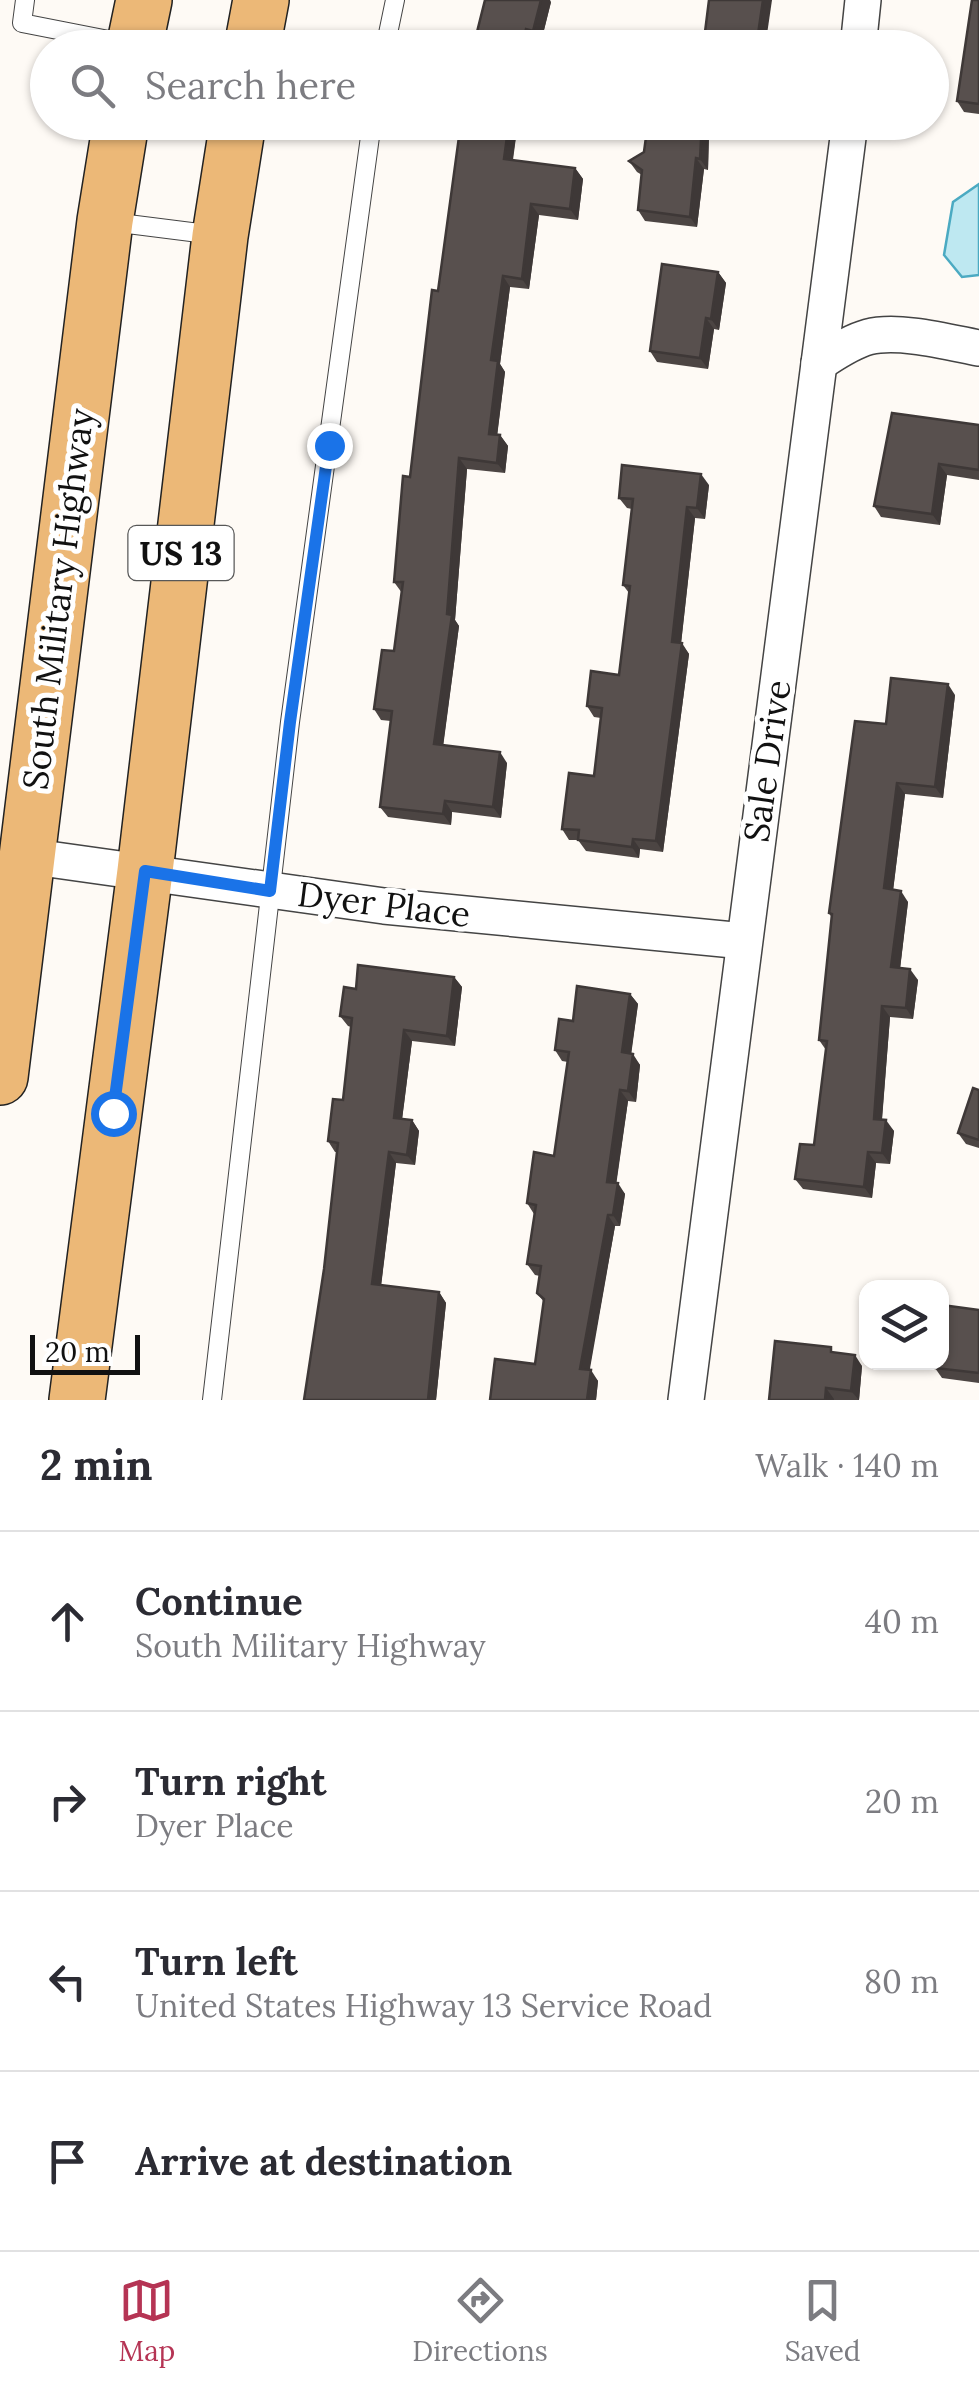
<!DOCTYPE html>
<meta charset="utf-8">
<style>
:root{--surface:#fff;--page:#f7f7f7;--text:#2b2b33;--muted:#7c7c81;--line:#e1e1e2;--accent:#b53454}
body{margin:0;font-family:Lora,serif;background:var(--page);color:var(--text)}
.controls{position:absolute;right:30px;bottom:30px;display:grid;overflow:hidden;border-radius:20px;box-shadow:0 2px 8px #0004}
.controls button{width:90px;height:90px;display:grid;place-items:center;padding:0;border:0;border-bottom:2px solid var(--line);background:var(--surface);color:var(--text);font:50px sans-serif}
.scale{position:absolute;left:30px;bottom:25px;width:110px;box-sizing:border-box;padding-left:10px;border:5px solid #111;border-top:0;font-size:28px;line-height:35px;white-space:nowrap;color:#111;-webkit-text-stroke:8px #fff;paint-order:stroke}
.stop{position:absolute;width:30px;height:30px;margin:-22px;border:8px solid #1a73e8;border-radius:50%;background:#fff}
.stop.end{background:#1a73e8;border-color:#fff;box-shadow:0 2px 10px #0008}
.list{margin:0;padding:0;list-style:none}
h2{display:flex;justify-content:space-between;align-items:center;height:130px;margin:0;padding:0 40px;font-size:42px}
h2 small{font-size:32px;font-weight:400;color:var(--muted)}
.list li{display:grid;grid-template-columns:65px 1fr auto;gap:30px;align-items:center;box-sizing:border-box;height:180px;padding:0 40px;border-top:2px solid var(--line)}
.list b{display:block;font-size:38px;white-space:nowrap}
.list p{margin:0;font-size:32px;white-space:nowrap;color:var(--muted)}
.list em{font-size:32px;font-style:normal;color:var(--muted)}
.icon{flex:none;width:55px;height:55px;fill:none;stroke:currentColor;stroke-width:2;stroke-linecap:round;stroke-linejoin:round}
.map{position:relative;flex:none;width:979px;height:1400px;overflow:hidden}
.search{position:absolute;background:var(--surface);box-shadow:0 2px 8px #0004;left:30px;right:30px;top:30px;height:110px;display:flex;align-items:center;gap:25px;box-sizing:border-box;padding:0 35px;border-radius:55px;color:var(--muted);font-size:38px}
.sheet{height:850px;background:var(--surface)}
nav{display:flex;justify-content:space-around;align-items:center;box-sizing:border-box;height:140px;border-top:2px solid var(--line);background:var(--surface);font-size:28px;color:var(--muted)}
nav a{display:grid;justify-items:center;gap:5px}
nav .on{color:var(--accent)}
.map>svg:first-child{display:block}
</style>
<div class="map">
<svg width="979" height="1400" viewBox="0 0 979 1400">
<rect width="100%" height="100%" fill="#fefaf5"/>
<path fill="#bee8f1" stroke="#4baac2" stroke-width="2.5" d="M979,184V275L962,277L944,255L953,202Z"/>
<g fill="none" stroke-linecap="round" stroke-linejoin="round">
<g stroke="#444" stroke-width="20">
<g id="service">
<path d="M25,0L22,23L129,44"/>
<path d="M385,48L395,0"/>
<path d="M112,222L215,235"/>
<path d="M212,1400L290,722L372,122"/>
</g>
</g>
<g stroke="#444" stroke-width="38">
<g id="minor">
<path d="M858,48L863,0"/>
<path d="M819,363C835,353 850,342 868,337C898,329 948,342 979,348"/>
<path d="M27,856L384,906L744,941"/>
<path d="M686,1400L850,122"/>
</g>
</g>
<g stroke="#222" stroke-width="58">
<g id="primary">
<path d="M134,48L144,0"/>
<path d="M252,48L261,0"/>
<path d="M0,1077L105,221L121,122"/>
<path d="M77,1400L145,871L220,236L238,122"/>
</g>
</g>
<use href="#service" stroke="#fff" stroke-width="18"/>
<use href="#minor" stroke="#fff" stroke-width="35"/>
<use href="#primary" stroke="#ecb877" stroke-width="55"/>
</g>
<g fill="#4c4543">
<path d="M979,0V114L964,112L957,101Z"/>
<path d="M551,2L541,42L534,40L532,48H473Z"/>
<path d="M518,122L513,160L575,168L583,179L578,220L539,215L529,289L510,287L500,364L505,372L497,435H500L508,446L505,473L467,469L455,620L459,626L443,745L507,763L501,818L452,812L451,825L388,817L380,807L391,721L381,720L374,709L394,651L402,593L394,582L438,291Z"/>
<path d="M702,122L709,133L708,170L704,169L697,227L645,221L638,210L642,175L637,172L629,161Z"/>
<path d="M718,272L726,283L719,330L714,329L708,369L657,362L650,351Z"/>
<path d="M979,425V480L947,475L940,525L881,517L874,506Z"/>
<path d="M709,485L705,519L695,518L681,643L689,654L663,852L640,849L639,858L586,851L578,840H569L562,829L594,776L601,718L594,717L587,706L619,675L629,593L623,585L632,509L627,508L619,498Z"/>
<path d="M955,695L943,798L905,794L893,890L908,902L900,968L918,980L913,1019L890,1017L882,1120L894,1131L890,1164L876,1163L872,1198L803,1189L795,1179L814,1145L826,1050L819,1040L832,918L829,913L886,724Z"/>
<path d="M358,965L454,977L462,987L455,1046L412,1041L402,1119L412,1120L419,1131L415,1165L396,1163L381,1285L439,1292L446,1303L436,1400H304L324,1269L337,1152H335L328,1141L333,1099L343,1100L351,1027L348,1026L340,1016L344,987L356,989Z"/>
<path d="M630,994L638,1004L631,1053L640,1065L636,1102L628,1101L616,1183L625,1194L620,1226H615L589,1370L598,1381L596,1400H490L535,1364L544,1302L537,1293L540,1276L535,1275L527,1264L534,1214L527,1203L554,1156L568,1062L562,1061L555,1050L573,1021Z"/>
<path d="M979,1090V1148L966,1144L958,1133Z"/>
<path d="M979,1310V1383L942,1378L935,1368Z"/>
<path d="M835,1353L862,1366L859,1400H769Z"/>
</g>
<g fill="#3e3837">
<path d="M541,0H550L551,2L541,42L533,31Z"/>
<path d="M763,0H772L765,48H756Z"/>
<path d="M526,29L534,40L532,48H521Z"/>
<path d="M509,122H518L511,170L504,159Z"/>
<path d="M702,122L709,133L708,170L700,159Z"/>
<path d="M696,158L704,169L697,227L690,217Z"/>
<path d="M575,168L583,179L578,220L570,209Z"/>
<path d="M531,204L539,215L529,289L522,279Z"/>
<path d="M718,272L726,283L719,330L711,319Z"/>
<path d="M503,276L510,287L500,364L505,372L496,445L489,434L491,360Z"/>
<path d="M706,318L714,329L708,369L700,358Z"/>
<path d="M500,435L508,446L505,473L497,463Z"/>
<path d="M459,458L467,469L455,620L459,626L442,755L434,744L447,614Z"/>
<path d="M939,464L947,475L940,525L932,514Z"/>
<path d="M701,474L709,485L705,519L697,508Z"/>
<path d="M687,507L695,518L680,653L672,642Z"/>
<path d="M682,643L689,654L663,852L656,841Z"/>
<path d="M948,684L955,695L943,798L935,787Z"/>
<path d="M500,752L507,763L501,818L493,807Z"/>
<path d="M897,783L905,794L892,899L884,888Z"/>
<path d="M445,801L452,812L451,825L443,814Z"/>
<path d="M633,839L640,849L639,858L632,847Z"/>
<path d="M901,891L908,902L899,978L891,967Z"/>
<path d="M910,969L918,980L913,1019L906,1008Z"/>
<path d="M454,977L462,987L455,1046L447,1036Z"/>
<path d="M630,994L638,1004L630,1063L622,1052Z"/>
<path d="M882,1006L890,1017L881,1130L874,1119Z"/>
<path d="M404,1030L412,1041L401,1128L394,1118Z"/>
<path d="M633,1054L640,1065L636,1102L628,1091Z"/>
<path d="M620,1090L628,1101L615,1193L607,1182Z"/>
<path d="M412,1120L419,1131L415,1165L407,1155Z"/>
<path d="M886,1120L894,1131L890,1164L882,1153Z"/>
<path d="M389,1152L396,1163L380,1295L372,1284Z"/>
<path d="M868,1152L876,1163L872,1198L864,1187Z"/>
<path d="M618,1183L625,1194L620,1226L613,1215Z"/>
<path d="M608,1215L615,1226L588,1380L580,1369Z"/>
<path d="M439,1292L446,1303L436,1400H428Z"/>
<path d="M855,1355L862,1366L859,1400L851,1391Z"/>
<path d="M591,1370L598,1381L596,1400H587Z"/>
<path d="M826,1388L834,1399V1400H825Z"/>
</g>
<g fill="#58504e" stroke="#3e3837" stroke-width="2.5">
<path d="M485,0H541L533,31L526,29L521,48H473Z"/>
<path d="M709,0H763L756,48H703Z"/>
<path d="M972,0H979V104L957,101Z"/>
<path d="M461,122H509L504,159L575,168L570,209L531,204L522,279L503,276L491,360L498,361L489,434L500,435L497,463L459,458L447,614L452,615L434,744L500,752L493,807L445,801L443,814L380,807L392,711L374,709L382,650L394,651L403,582H394L403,476L410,477L432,290L438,291Z"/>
<path d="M648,122H702L700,159L696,158L690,217L638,210L642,170L629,161L644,152Z"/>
<path d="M662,264L718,272L711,319L706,318L700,358L650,351Z"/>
<path d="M892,413L979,425V470L939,464L932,514L874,506Z"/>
<path d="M622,465L701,474L697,508L687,507L672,642L682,643L656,841L633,839L632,847L578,840L579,830L562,829L569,773L594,776L602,708L587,706L591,671L619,675L630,586L623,585L633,499L619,498Z"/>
<path d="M891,678L948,684L935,787L897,783L884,888L901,891L891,967L910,969L906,1008L882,1006L874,1119L886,1120L882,1153L868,1152L864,1187L795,1179L800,1144L814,1145L827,1041L819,1040L832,914L829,913L855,721L886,724Z"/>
<path d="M358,965L454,977L447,1036L404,1030L394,1118L412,1120L407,1155L389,1152L372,1284L439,1292L428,1400H304L324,1269L338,1143L328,1141L333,1099L343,1100L352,1018L340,1016L344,987L356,989Z"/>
<path d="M577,986L630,994L622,1052L633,1054L628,1091L620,1090L607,1182L618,1183L613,1215H608L580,1369L591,1370L587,1400H490L495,1359L535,1364L544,1299L537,1293L541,1266L527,1264L536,1205L527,1203L534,1152L554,1156L569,1052L555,1050L559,1019L573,1021Z"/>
<path d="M973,1088L979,1090V1140L958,1133Z"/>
<path d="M942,1305L979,1310V1373L935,1368V1362H942Z"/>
<path d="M775,1341L831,1347V1352L855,1355L851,1391L826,1388L825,1400H769Z"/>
</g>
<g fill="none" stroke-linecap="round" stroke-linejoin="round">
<path stroke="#1a73e8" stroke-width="12" d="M113,1113L145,871L270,891L290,722L329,445"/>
</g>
<g text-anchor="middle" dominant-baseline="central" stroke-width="10" stroke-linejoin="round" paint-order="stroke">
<rect fill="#fff" stroke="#585858" stroke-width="2.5" x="128.5" y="526" width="105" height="54" rx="8"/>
<g font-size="32" font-weight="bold" fill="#111">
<text x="181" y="553">US 13</text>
</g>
<g font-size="35" fill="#111" stroke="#fff">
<text transform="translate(58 599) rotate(-83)">South Military Highway</text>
<text transform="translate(767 761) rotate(-82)">Sale Drive</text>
<text transform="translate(384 904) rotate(7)">Dyer Place</text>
</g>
</g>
</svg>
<div class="controls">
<button><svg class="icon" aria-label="layers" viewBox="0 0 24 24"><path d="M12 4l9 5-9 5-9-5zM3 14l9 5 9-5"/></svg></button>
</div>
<div class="scale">20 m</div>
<div class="stop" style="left:113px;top:1113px"></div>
<div class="stop end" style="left:329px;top:445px"></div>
<div class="search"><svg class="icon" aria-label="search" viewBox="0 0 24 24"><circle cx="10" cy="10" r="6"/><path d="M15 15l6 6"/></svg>Search here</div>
</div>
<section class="sheet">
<h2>2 min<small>Walk · 140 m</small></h2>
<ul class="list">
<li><svg class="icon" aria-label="ahead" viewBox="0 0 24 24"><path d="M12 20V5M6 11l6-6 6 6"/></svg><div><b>Continue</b><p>South Military Highway</p></div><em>40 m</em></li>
<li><svg class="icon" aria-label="right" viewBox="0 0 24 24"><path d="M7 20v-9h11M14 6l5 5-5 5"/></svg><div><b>Turn right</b><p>Dyer Place</p></div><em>20 m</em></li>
<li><svg class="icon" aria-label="left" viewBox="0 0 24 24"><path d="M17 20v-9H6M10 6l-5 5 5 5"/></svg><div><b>Turn left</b><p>United States Highway 13 Service Road</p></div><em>80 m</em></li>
<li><svg class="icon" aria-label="arrive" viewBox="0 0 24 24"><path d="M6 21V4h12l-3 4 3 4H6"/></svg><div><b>Arrive at destination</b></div></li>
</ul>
</section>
<nav>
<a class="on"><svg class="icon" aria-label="map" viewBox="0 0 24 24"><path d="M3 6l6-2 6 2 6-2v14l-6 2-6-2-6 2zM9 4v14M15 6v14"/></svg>Map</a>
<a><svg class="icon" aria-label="directions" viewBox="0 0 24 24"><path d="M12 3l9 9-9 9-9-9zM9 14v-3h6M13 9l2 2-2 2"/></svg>Directions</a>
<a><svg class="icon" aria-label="saved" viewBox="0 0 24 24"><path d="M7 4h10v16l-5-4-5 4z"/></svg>Saved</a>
</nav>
